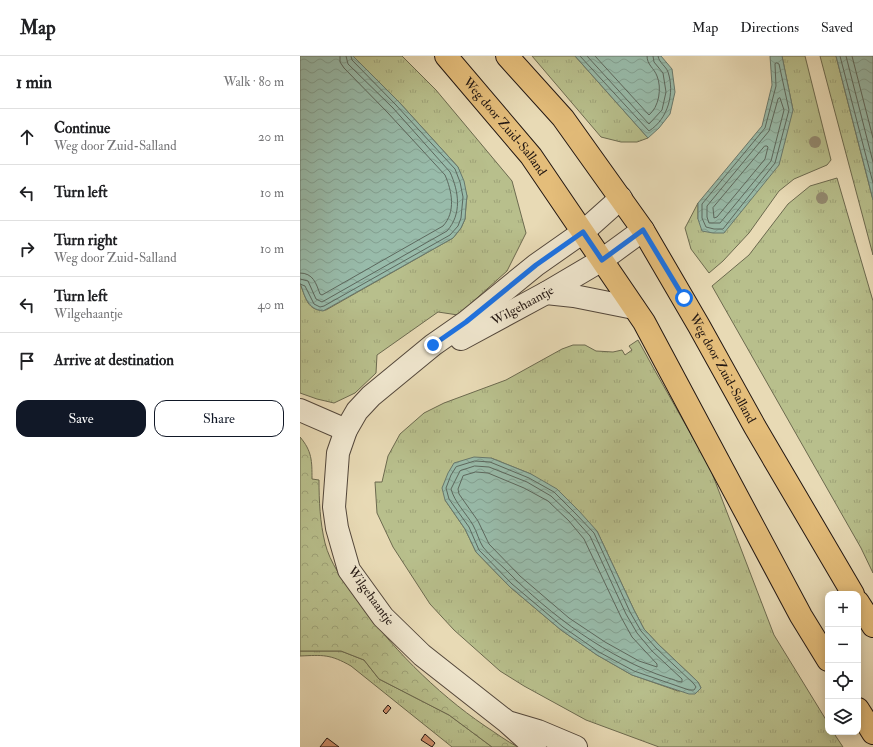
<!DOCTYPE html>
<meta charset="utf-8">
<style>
:root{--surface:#fff;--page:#f2f2f2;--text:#202124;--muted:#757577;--line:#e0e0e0;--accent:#111827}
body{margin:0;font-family:"IM FELL Double Pica",serif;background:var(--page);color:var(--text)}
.controls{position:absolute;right:12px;bottom:12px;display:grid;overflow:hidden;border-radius:8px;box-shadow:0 2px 10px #0003}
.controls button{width:36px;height:36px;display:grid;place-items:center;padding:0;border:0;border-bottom:1px solid var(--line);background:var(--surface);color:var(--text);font:20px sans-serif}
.stop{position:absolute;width:12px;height:12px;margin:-9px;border:3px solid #1a73e8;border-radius:50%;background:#fff}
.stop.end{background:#1a73e8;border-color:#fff;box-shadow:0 1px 4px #0008}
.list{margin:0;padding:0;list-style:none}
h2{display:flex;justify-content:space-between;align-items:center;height:52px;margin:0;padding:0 16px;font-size:17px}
h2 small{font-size:13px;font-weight:400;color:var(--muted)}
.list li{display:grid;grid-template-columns:26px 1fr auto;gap:12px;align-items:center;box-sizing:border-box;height:56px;padding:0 16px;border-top:1px solid var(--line)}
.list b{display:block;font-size:15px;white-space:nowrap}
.list p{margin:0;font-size:13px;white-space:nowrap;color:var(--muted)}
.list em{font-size:13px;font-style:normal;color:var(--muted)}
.actions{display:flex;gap:8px;padding:12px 16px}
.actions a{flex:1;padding:9px 0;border:1px solid var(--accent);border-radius:12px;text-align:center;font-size:14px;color:var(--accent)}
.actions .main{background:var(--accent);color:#fff}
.icon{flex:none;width:22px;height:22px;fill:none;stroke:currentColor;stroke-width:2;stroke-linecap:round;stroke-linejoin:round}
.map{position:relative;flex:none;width:573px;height:691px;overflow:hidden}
header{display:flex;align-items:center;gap:24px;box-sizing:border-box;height:56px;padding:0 20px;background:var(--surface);border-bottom:1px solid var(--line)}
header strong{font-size:19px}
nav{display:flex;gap:22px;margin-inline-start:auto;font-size:14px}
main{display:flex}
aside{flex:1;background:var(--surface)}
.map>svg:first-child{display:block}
</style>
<header>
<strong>Map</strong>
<nav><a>Map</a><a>Directions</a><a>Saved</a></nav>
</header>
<main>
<aside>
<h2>1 min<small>Walk · 80 m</small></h2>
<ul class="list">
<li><svg class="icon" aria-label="ahead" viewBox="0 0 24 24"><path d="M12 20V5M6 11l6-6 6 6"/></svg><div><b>Continue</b><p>Weg door Zuid-Salland</p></div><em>20 m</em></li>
<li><svg class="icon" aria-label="left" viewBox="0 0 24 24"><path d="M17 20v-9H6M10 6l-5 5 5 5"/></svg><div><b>Turn left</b></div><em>10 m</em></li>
<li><svg class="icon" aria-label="right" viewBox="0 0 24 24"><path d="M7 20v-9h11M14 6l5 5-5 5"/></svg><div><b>Turn right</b><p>Weg door Zuid-Salland</p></div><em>10 m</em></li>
<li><svg class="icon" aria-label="left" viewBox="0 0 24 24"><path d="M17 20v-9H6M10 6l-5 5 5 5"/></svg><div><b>Turn left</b><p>Wilgehaantje</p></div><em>40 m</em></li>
<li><svg class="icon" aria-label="arrive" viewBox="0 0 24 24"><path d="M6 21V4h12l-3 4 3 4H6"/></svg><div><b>Arrive at destination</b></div></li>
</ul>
<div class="actions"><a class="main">Save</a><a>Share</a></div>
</aside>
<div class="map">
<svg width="573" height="691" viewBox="0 0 573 691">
<defs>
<pattern id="grass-tufts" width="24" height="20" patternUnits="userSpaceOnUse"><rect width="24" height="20" fill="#b8bf8c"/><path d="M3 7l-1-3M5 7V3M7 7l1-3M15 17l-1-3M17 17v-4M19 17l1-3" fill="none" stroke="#9ea378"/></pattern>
<pattern id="forest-crowns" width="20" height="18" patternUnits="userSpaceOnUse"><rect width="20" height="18" fill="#b8bf8c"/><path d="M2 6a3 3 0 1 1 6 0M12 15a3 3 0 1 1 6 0" fill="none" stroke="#9ea378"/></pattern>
<pattern id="water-waves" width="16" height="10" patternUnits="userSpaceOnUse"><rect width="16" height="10" fill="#98bbaa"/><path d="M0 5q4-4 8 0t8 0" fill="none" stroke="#83a091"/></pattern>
</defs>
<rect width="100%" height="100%" fill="#e8dab5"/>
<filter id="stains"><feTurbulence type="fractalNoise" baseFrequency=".005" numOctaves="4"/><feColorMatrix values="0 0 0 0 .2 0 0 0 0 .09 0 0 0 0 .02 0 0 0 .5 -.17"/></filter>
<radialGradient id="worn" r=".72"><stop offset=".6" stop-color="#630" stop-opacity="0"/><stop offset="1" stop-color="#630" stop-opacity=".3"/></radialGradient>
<g fill="url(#grass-tufts)" stroke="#6c6a4f" fill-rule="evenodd">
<path d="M53,0H102L136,34L212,125L226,177L207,215L158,259L138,256L77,299L76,317L55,337L34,347L17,343L0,337V227C6,242 7,256 26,254L153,182L161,172L165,163L166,149L167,140L158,111L99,46Z"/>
<path d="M232,0H275L348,82L337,86H321L301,81Z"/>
<path d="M482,0H505L531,104L527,109L494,123L479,135L449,177L423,205L409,217L391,193L385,172L398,147V163L493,54Z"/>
<path d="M520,0H536L573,144V199Z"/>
<path d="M537,122L573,245V517L561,492L412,230L449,199L488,148L510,130Z"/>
<path d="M338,284L354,313L410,412L474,579L528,667V676H533L543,691H359L286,664L224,630L200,615L154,574L130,548L93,491L77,457L75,426H82L88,400L100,378L124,357L144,347L206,324L262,293L273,289H285L296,295L313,296L322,294L325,299L332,294L329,290ZM191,402L231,418L297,475L334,554L344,573L359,589L398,626L401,632L378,635L332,619L297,599L261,574L210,531L176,496L165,473L145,444Z"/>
<path d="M0,595H41L64,604L79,623L149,659L192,691H152L51,610C30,598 23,599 0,600Z"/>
</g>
<path fill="url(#forest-crowns)" stroke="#6c6a4f" d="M0,381C12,395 12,405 12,423L19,424C19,445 20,466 25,487C30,507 43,524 54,540C89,589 135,636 185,670C196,677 206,685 218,691H192L149,659L79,623L64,604L41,595H0Z"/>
<g fill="url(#water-waves)" stroke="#68796d">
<path d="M0,0H53L99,46L158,111L164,125L167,140L166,149L165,163L161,172L153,182L23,255C7,253 5,240 0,227Z"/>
<path d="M275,0H361L372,13L375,36L370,58L359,72L348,82Z"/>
<path d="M470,0H482L493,54L479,109L424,177H413L402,175L398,163V147L462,70L472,29Z"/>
<path d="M536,0H573V144L568,124Z"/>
<path d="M174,401L191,402L231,418L257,433L279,455L297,475L334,554L344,573L359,589L398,626L401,632L395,638H389L332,619L297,599L261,574L210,531L176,496L165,473L145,444L142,432L148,417L154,407Z"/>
</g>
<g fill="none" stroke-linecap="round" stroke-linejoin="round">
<g stroke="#5c685e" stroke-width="1">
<path d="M280,0L349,75C368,63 375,37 368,16C366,10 359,7 358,0"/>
<path d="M287,0L349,68L362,54L366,36L363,17L354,6L353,0"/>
<path d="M295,0L349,59C359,51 362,32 357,20C354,12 347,9 347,0"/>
<path d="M540,0L573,127"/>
<path d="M546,0L573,106"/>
<path d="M552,0L573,82"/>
<path d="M477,7L479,8L489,54L475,107L423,173H414L406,171L402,162V148L465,72L476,30L475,8Z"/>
<path d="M480,42L484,54L471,105L420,167H409L407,161V150L469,75L478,43Z"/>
<path d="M465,90H467L468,91L465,103L417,161L414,162L413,152Z"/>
<path d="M0,217C13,217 16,227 20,238L22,239L143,170C156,156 152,135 145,119L88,57L44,12L40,6V0"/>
<path d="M0,223L8,225L16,243L22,246L147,175C162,158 159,136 150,116L93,52L48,8L46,0"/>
<path d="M0,228L5,230L14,248L20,251L24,250L150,179L158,170L161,162L163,141L160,126L155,113L96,49L52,4L51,0"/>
<path d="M175,405L190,406L229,422L254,436L276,458L294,477L330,556L341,575L356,592L394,628L396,631L394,634H389L334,615L299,596L263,571L212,528L179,494L169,471L149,443L146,432L151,419L156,411Z"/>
<path d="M175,410L189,411L227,426L251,440L273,461L290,480L326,558L337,577L352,595L382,623V626C378,626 373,623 368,622C309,603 250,559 207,515C199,507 190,500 183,491C179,485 177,476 173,469C166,457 155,447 151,433L160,415Z"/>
<path d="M176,416L188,417L224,432L248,445L269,465L284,483L321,561L332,581L357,608V611L339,605L305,586L269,562L220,520L189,488L178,465L159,438L158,433L163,420Z"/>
</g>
</g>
<g fill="#d1916e" stroke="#211612">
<path d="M88,649L91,652L86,658L83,655Z"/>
<path d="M125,678L135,687L132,691L121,684Z"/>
<path d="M27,682L39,691H20Z"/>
</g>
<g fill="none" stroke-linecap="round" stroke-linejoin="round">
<g stroke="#53473b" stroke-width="24">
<g id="minor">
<path d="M246,237L274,240L334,252"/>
<path id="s1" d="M161,283L246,237L302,204L343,174"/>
<path d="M0,354L46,374"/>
<path d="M211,667L238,675L276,691"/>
<path d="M235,691L206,665L122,599L83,561L49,514L37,472L34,451L38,397L46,374L57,355L71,340L133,289L166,266L236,209L283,176L321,142"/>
</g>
</g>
<g stroke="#211612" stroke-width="24">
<g id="major">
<path id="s2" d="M146,0L231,100L344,266L501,560L528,604"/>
<path id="s3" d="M207,0L263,62L343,174L399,270L455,371L553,538"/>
<path d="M558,546L573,570"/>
<path d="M558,653L573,677"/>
</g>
</g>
<use href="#minor" stroke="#f0e7cf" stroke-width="22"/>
<use href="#major" stroke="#e4bd7a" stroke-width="22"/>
</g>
<g fill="#938a70">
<circle cx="515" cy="86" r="6"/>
<circle cx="522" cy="142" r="6"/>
</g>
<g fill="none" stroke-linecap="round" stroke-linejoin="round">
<path stroke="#1a73e8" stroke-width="5" d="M133,289L166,266L236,209L283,176L302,204L343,174L384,242"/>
</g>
<g text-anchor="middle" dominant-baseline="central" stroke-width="4" stroke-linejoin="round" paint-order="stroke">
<g font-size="13" fill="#211612" stroke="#f0e7cf">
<text stroke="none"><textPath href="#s2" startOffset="92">Weg door Zuid-Salland</textPath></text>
<text stroke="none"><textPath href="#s1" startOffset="70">Wilgehaantje</textPath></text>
<text stroke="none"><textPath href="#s3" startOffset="381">Weg door Zuid-Salland</textPath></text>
<text transform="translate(71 540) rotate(54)">Wilgehaantje</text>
</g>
</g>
<rect width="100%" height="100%" filter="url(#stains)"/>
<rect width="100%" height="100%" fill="url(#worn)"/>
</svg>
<div class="controls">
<button>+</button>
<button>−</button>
<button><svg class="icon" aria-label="locate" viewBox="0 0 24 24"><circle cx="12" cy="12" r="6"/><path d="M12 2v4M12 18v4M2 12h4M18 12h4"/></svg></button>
<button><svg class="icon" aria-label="layers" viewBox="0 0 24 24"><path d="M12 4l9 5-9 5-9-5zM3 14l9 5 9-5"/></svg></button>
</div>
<div class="stop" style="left:384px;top:242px"></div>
<div class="stop end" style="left:133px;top:289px"></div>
</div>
</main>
